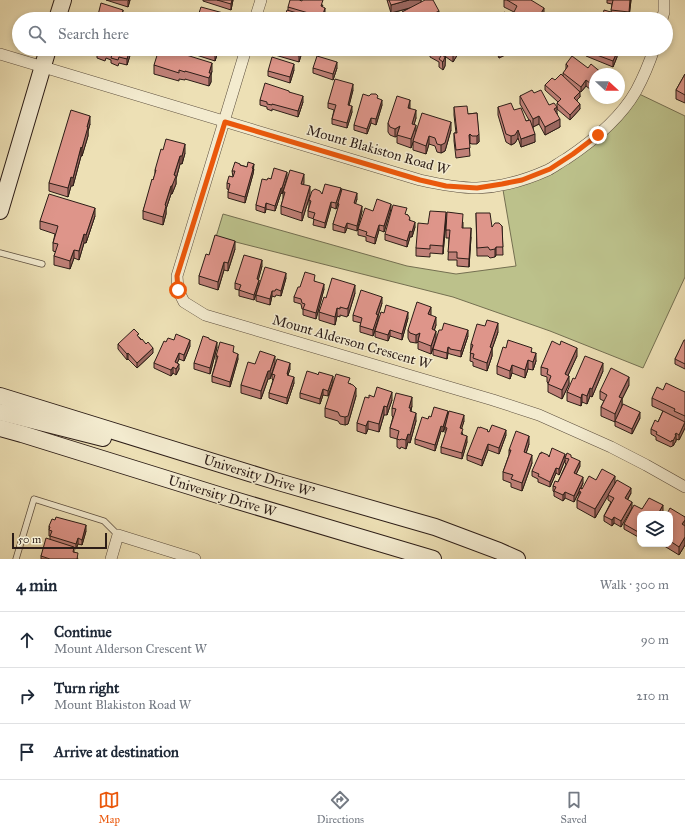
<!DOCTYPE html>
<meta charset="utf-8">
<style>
:root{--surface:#fff;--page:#f2f2f3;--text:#1f2937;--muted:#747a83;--line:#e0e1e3;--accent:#ea580c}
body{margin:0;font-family:"IM FELL Great Primer",serif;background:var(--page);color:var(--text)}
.controls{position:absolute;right:12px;bottom:12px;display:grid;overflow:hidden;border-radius:8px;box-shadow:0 2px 6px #0003}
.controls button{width:36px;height:36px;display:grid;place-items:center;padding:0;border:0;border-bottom:1px solid var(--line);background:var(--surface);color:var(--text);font:20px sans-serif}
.compass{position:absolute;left:589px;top:68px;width:36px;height:36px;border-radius:50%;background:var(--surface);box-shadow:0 2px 6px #0003;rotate:111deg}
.scale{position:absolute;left:12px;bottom:10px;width:95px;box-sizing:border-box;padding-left:4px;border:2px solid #2c1d17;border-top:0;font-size:11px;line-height:14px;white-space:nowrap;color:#2c1d17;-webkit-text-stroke:3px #f3ebcf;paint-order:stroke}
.stop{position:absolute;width:12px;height:12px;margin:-9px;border:3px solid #ea580c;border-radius:50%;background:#fff}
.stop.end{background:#ea580c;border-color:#fff;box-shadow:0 1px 4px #0008}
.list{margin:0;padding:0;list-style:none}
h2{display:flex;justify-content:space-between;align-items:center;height:52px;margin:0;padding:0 16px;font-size:17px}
h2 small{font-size:13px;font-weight:400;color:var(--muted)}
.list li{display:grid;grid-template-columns:26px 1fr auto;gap:12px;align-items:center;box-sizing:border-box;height:56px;padding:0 16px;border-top:1px solid var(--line)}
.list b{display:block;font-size:15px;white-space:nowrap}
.list p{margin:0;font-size:13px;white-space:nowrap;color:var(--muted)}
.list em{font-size:13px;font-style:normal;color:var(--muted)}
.icon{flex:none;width:22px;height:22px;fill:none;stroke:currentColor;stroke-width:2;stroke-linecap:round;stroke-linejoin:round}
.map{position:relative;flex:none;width:685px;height:559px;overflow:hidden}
.search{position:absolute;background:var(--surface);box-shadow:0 2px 6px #0003;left:12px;right:12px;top:12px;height:44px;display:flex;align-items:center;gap:10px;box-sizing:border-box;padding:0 14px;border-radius:22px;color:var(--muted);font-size:15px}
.sheet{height:220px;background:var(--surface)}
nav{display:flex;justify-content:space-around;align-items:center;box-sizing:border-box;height:56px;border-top:1px solid var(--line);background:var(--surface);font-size:11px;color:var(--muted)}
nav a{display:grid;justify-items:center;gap:2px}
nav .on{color:var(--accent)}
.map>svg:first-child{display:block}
</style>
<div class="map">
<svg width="685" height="559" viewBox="0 0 685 559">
<rect width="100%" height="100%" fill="#ede0b5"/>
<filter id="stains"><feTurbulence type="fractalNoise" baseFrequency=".005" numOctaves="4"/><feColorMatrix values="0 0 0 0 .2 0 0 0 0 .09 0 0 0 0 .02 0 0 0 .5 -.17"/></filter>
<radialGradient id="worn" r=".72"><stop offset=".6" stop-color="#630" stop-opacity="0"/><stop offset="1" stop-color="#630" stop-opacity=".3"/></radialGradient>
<path fill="#bcc18b" stroke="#746f51" d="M635,92L685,116V277L643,368L550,331L453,297L216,237L223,214L407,266L456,274L516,266L502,184L573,154Z"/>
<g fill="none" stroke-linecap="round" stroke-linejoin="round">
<g stroke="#5c4e3e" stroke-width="7">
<g id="lane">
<path d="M0,253L42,264"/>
<path d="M16,559L34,499L104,521L118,535"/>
</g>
</g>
<g stroke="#5c4e3e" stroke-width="12">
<g id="street">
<path d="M255,19L261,0"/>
<path d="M662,19L664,12V0"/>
<path d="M246,49L177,276L178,290L184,302L205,315L493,400L539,415L611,447L646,465L685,487"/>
<path d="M0,54L420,180C438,184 457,188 477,188C501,187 526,180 548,170C554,167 560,162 566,159C593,141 620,119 636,91C643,78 649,64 654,49"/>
<path d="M111,559L118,535L195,559"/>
</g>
</g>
<g stroke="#2c1d17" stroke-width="18">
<g id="secondary">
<path d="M57,19L63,0"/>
<path d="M0,211L48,49"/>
<path d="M0,396L275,481L435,527L499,551L517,559"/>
<path d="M0,412L103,438"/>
<path d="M0,428L22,434L228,498L433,559"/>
</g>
</g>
<use href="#lane" stroke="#f3ebcf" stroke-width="5.5"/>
<use href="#street" stroke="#f3ebcf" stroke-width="11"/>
<use href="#secondary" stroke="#f3ebcf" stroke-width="16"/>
</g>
<g fill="#bf8077" stroke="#2c1d17">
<path d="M106,0H130L128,7Z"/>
<path d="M203,0H233L231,10L203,1Z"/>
<path d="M387,0H421V2L439,19H402V12L411,8L391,13Z"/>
<path d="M504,0H531L544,16V17L545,19H513V14L514,12L504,7Z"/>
<path d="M607,0H631L629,17H628V19L611,12L612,4L607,3Z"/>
<path d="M323,5L322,7L325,13L323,19H284L288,10V7Z"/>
<path d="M198,16L227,19H198Z"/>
<path d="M98,49H132L127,65L119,63L118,66L111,63V60L106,58L105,61L97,58V53Z"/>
<path d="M190,49H219L215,61L190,53Z"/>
<path d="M276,49H303L299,62L275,55Z"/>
<path d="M430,49H461L453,62L446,57L445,58V66L443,70L439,67V62L430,57Z"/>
<path d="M495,49H514L509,51V53L499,58Z"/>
<path d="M616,49L617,57L613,67L586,56V51Z"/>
<path d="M566,64L588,68L595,74V93L586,86L581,92L579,91L580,97L577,100L580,109L570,120L557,109V103L558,102L545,90V85L563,76V73L566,70Z"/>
<path d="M154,65L212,71L211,75V82L209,86L185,79V80L179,79V81L154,74Z"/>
<path d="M313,68H337L333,80L313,73Z"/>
<path d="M294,70L290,83L268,76V71Z"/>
<path d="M685,74V103L676,99V90Z"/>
<path d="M353,90L349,105L352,112L347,128L332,124V119L334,110L328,108V103Z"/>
<path d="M289,92L303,102L298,117L272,109V111L267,109V107L260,105V100Z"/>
<path d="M534,93L549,105L557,113L560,127L545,135L539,124L533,127L535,142L521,147L518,138L515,143L511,145L506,142L498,115V107L514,110L526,121L529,120L520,104V96Z"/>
<path d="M378,98L382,105L376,125L371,123L367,134L354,130V125Z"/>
<path d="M454,107L468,114L477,113L479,142L477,144H472L469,143L470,156L456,158L454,141V133H456L454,115Z"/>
<path d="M410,108L416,118L414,124L416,132L451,130L445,151L441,153L437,152L435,146L429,144L426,154L413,150V142L411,148L397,143V136L395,137L390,135L388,132V123Z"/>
<path d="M90,124L88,131V136L82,156H81L73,186H71L68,197L49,191V183Z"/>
<path d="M185,153L182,164H180L176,179V184L172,194H171L166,209V214L163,225L143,219V211L155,174V170Z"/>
<path d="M240,165L254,169L253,174L245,203L228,198V192L229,190L227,189V183L233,177L232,171Z"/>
<path d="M287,178L304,183L303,184L310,195L302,221L281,214V206L283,199V192L282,194L281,193L275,211L266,209L265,213L256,210V205L267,180L271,179Z"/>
<path d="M341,188L336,209L331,207L325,228L313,225L314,219L308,217V211L309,206V200L322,194Z"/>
<path d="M357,199L355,204L362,211L357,231L347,228L345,233L333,230V224L338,209V203Z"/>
<path d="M391,209L384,232L379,230L375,244L366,241V237L358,235V229L373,211Z"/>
<path d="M476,213L492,227L502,226L503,255H496L495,257L490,258L488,256H477Z"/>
<path d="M407,214L410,220L415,227L412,237H410L407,247L385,240V234Z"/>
<path d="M95,216L86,243H84L79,260L74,258L70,269L54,265V256L56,252L53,251V243L55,234L40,229V221Z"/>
<path d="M446,220L443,254L430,253V257L416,256V248L428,224Z"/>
<path d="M463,222V228L471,237L469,267L457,266V260H448L449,238H446V230Z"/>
<path d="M235,249L228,271L224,270L218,290L199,284V276L209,255Z"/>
<path d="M262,266L258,280L259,285L254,300L239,296V290L235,289V283Z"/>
<path d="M286,278L281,296L276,295L275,297L272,296L270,305L256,301V295Z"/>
<path d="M315,281L324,289L316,319L303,315V309H302L301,304L294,302V297L300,287Z"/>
<path d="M355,293L348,316H347V317L340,315V317L337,316L335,325L319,320V312L326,298Z"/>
<path d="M382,303L378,316V320L373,336L360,332V326L361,323L353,321V315Z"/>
<path d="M430,315L436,325L434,330L436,339L431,354L418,349V342L416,343L410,342L408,338V330Z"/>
<path d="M408,318L402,340L390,336L388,341L375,337V331Z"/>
<path d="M498,332L492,349V356L487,371L473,366V362L470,361L471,344Z"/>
<path d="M468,336L461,357L450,354L448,353L447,359L433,355V349Z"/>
<path d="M139,337L146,344L153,353L137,368L128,359L127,360L118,349V344Z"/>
<path d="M174,340L190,346L184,361L179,359L177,363L179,369L176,375L173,373L171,376L154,368V363L166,342Z"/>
<path d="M685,340V369L675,364V359Z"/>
<path d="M217,347L210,374L194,369V363Z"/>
<path d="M506,348L532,352L536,361L533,370L528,369L525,378L512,373L510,379L497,374V366Z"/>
<path d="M234,352L238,359L230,387L212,382V376L216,361V356Z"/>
<path d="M577,356L568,375L569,384L562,399L548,392V383L547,382V377L541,375V367Z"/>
<path d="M255,364H275L270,379H268L261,399L241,393V385Z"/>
<path d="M290,369L288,375L294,383L287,404L269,398V393L273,380L272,379V374Z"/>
<path d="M603,371L592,397L590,396L587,404L582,402L581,406L567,401V392L575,379Z"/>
<path d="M318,375L333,382L328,396L323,395L320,404L300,398V393Z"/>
<path d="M350,383L356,396L348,424L345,425L340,424L338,421L325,417V408Z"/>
<path d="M629,385L622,399V406L640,418L632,434L615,426V421V422L601,416V407L604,401L600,399V391Z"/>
<path d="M663,390L685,392V428L679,440L676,439V441L673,446H672L671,447L656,440V437L651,434V429L658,422L663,411L652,406V398Z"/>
<path d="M374,397L392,400L387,415H384L379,432L368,429L366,434L357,431V423L369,398Z"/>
<path d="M412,406L411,411L416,421L410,443L408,442L406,449L401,447L400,449L397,447V439L390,437V428L393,417L392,416V408Z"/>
<path d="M448,416L464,421L461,429L463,435L467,442L462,459L441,453V447L446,433H445V428L443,432L441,431L435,451L415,444V439L428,419L431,417Z"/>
<path d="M488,432L506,435L499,454L488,450L482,466L467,460V455Z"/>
<path d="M529,444L526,453L532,463L522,491L511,487V483L503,480V472L509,455V450Z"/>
<path d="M549,457H571L580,466L576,474L583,483L581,488L582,489L596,480L615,484L631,493L628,499L621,527L614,523L612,526L604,521V516L611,502L608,500V495L595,518L577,508V500L579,496V492L574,502L565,498L563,501L554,496V492L553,491V486L558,482L566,464L565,463V460L559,475L556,473L550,487L538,482V479L532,476V471Z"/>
<path d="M642,509L663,511L661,514H640V538L624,529V524Z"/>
<path d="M670,514L685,517V545L679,555L661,544H670Z"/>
<path d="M49,526L86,531L82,545L78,544L76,549L74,548V552L78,559H41V556L50,539V536H49Z"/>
</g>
<g fill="#9b6861" stroke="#2c1d17">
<path d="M129,0H130L128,7V1Z"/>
<path d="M232,0H233L231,10V4Z"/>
<path d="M409,0H421V5L391,13V5Z"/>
<path d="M630,0H631L629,17V12Z"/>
<path d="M325,8V13L323,19H322Z"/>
<path d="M544,8V16L543,19L540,15Z"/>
<path d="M123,10V16L122,19H120Z"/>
<path d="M439,11V19H427V17Z"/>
<path d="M130,49H132L127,65V59Z"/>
<path d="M217,49H219L215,61V55Z"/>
<path d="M301,49H303L299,62V56Z"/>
<path d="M446,49L445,66L443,70L442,55Z"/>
<path d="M456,49H461L453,62V53Z"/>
<path d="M505,49H514L509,51V53L499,58V52Z"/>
<path d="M617,52V57L613,67V61Z"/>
<path d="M337,62V68L333,80V74Z"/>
<path d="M212,63V71L211,75V82L209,86V73Z"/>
<path d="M294,64V70L290,83V77Z"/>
<path d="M586,80V86L581,92V87Z"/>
<path d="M353,84V90L348,110V105Z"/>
<path d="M580,92V97L574,103V98Z"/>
<path d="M303,96V102L298,117V111Z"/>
<path d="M382,100V105L376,125V119Z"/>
<path d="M410,100V108H408Z"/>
<path d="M580,104V109L570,120V115Z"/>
<path d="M352,106V112L347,128V123Z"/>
<path d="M557,107V116L554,109Z"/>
<path d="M416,110V118L412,132V124Z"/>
<path d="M90,116V124L88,131V136L82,156V148L87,127Z"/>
<path d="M539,116V124L533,127V119Z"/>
<path d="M371,118V123L367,134V129Z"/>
<path d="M560,119V127L545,135V127Z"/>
<path d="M451,122V130L445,151L441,153V145Z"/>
<path d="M416,125V133L411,148V139Z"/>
<path d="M400,126L397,136L395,137V129Z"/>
<path d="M518,130V138L515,143L511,145V136Z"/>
<path d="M470,134V143H469V135Z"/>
<path d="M479,134V142L477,144V136Z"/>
<path d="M535,134V142L521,147V139Z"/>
<path d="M429,136V144L426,154V146Z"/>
<path d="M185,144V153L182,164V156Z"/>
<path d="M81,147V156L73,186V178Z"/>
<path d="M180,156V164L176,179V184L172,194V186L174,175Z"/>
<path d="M254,164L253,174L245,203V197Z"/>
<path d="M287,172V178L282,194V188Z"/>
<path d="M304,174V183L301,192V184Z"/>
<path d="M71,177V186L68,197V188Z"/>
<path d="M171,186V194L166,209V214L163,225V217L165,205Z"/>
<path d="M310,186V195L302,221V213Z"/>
<path d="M281,188V193L275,211V206Z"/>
<path d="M341,188V194L336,209V203Z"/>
<path d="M357,193V199L354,209V203Z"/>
<path d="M331,202V207L325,228V223Z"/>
<path d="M266,203V209L265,213V208Z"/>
<path d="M391,204V209L384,232V226Z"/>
<path d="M362,206V211L357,231V226Z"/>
<path d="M95,208V216L86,243V235Z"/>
<path d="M446,212V220L443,254V246Z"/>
<path d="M415,222V227L412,237V232Z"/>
<path d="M347,223V228L345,233V228Z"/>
<path d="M379,225V230L375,244V238Z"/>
<path d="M471,228V237L469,267V259Z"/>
<path d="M410,231V237L407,247V241Z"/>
<path d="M84,234V243L79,260V251Z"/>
<path d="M235,241V249L228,271V263Z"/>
<path d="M496,247V255L495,257V249Z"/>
<path d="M74,250V258L70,269V261Z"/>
<path d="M262,260V266L257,285V279Z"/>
<path d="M224,262V270L218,290V282Z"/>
<path d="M286,273V278L281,296V291Z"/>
<path d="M259,280V285L254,300V295Z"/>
<path d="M324,284V289L316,319V313Z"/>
<path d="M355,285V293L348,316V308Z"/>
<path d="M272,291V296L270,305V299Z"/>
<path d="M382,297V303L378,316V320L373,336V330L376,314Z"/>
<path d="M431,307V315L428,314Z"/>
<path d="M337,308V316L335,325V317Z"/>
<path d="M408,312V318L402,340V334Z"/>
<path d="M436,317V325L432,338V329Z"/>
<path d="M498,323V332L492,349V356L487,371V363L490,347Z"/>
<path d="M390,330V336L388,341V335Z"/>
<path d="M468,330V336L461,357V351Z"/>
<path d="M436,331V339L431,354V346Z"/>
<path d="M420,333L418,342L416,343V335Z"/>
<path d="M190,340V346L184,361V355Z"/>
<path d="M217,342V347L210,374V368Z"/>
<path d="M448,347V353L447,359V353Z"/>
<path d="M153,348V353L137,368V363Z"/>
<path d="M577,348V356L565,382V374Z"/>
<path d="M128,353V359L127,360V354Z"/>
<path d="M179,353V359L175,368V362Z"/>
<path d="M536,353V361L533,370V362Z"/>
<path d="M238,354V359L230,387V382Z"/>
<path d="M275,356V364L270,379V371Z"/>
<path d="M528,360V369L525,378V370Z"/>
<path d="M290,363V369L288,375L287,374Z"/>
<path d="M603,363V371L592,397V389Z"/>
<path d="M179,364V369L176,375V369Z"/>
<path d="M512,365V373L510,379V371Z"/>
<path d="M173,367V373L171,376V370Z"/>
<path d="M268,371V379L261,399V391Z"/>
<path d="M333,376V382L328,396V391Z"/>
<path d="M569,376V384L562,399V390Z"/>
<path d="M294,377V383L287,404V398Z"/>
<path d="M629,377V385L622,399V407L615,422V414L619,397Z"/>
<path d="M356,388V396L348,424L345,425V417Z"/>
<path d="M590,388V396L587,404V396Z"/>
<path d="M323,389V395L320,404V399Z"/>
<path d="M392,392V400L387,415V407Z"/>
<path d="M582,394V402L581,406V398Z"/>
<path d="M412,397V406L411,409V416L409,408Z"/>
<path d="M384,406V415L379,432V424Z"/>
<path d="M448,411V417L443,432V427Z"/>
<path d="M640,412V418L632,434V429Z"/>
<path d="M416,413V421L410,443V435Z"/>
<path d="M464,415V421L460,434V428Z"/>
<path d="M368,421V429L366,434V426Z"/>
<path d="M685,422V428L679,440V435Z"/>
<path d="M441,426V431L435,451V445Z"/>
<path d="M506,430V435L499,454V448Z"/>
<path d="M676,433V441L673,446V441Z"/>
<path d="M408,434V442L406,449V440Z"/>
<path d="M467,436V442L462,459V453Z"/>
<path d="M529,436V444L524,460V452Z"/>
<path d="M488,444V450L482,466V460Z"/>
<path d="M565,454V460L559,475V469Z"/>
<path d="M532,455V463L522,491V483Z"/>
<path d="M580,461V466L574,479V473Z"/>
<path d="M556,468V473L550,487V482Z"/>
<path d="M615,476V484L595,518V509Z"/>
<path d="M583,477V483L574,502V496Z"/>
<path d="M631,488V493L625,504V498Z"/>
<path d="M565,492V498L563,501V495Z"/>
<path d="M632,502V508L621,527V521Z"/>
<path d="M663,505V511L661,514H658Z"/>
<path d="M614,517V523L612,526V520Z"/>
<path d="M685,520V528L682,524Z"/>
<path d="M86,525V531L82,545V540Z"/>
<path d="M685,537V545L679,555V547Z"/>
<path d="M78,538V544L76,549V544Z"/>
</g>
<g fill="#de958a" stroke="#2c1d17">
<path d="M217,0H232L231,4Z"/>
<path d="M290,0H299L302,1V0H323L321,6L325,8L322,17L288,7Z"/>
<path d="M389,0H409L391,5Z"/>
<path d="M425,0H433L439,11L427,17L428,19H406L402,12Z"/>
<path d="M507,0H531L544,8L540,15L545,18L544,19H521L513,14L517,6Z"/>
<path d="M613,0H630L629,12L611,10Z"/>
<path d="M101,3L123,10L120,19H97Z"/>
<path d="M201,7L227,14L225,19H204V18L198,16Z"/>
<path d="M287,10L317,19H284Z"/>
<path d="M604,10L628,17L627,19H602Z"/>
<path d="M505,12L508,19H492V18Z"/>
<path d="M447,15L453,19H444Z"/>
<path d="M98,49H130L127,59L119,57L118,60L111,58L112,55L106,53L105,55L97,53Z"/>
<path d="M159,49H167L212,63L209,73H211L209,78L185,71V72L179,70V73L154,65Z"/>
<path d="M196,49H217L215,55Z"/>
<path d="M275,49H301L299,56Z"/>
<path d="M431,49H446L442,55L445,57L443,62L439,59L441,56Z"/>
<path d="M446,49H456L453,53Z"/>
<path d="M497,49H505L499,52Z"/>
<path d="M587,49H615L614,51L617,52L613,61L586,51Z"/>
<path d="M317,56L337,62L333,74L313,68Z"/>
<path d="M572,56L588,68L591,64L603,74H595V87L586,80L581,87L563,73L568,66L566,64Z"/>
<path d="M272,57L294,64L290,77L268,71Z"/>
<path d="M561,74L580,92L574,98L580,104L570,115L557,103L561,99L545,85L552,78L555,80Z"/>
<path d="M685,74V95L676,90Z"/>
<path d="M335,79L353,84L348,105L352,106L347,123L332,119L336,105L328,103Z"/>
<path d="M265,83L289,91V92L303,96L298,111L272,104V105L267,104V102L260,100Z"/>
<path d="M532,90L534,93L541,90L549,105L554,103L557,107L554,109L560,119L545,127L539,116L533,119L520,96Z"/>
<path d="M363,94L369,96L371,94H376L378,96L377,98L382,100L376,119L371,118L367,129L354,125Z"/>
<path d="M397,96L410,100L408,108L416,110L412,124L416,125L411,139L397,135L400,126L395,129L390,127L388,123Z"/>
<path d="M511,103L514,110L521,108L526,121L530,120L535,134L521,139L518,130L515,135L511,136L506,134L498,107Z"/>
<path d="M467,106L468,114L477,113L479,134L477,136H472L470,134L469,135L470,148L456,150L454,133H457L454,107Z"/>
<path d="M71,110L90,116L87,127H88L82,148L81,147L73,178L71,177L68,188L49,183Z"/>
<path d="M422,113L451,122L445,143L441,145L437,144L435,138L429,136L426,146L413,141Z"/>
<path d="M166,139L185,144L182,156H180L174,175L176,176L172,186H171L165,205L166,206L163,217L143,211L152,179L153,180L156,170H155L161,149L163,150Z"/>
<path d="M235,162L240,164V165L247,167L248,162L254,164L252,168L253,169L245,197L228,192L230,184L227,183L229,176L233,177L235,171H232Z"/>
<path d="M274,168L287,172L282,188H281L275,206L266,203L265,208L256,205L262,179L267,180L268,178L271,179Z"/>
<path d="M290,170L304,174L301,184L310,186L302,213L281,206L285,192H283Z"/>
<path d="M325,184L341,188L336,203L331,202L325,223L313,219L315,213L308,211L311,201L309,200L312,191L315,189L320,191L322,194Z"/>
<path d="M342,189L357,193L354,203L362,206L357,226L347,223L345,228L333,224L339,204L338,203Z"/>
<path d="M49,194L95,208L86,235L84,234L79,251L74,250L70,261L54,256L58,244L53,243L58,226L40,221Z"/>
<path d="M377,199L391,204L384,226L379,225L375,238L366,235L367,232L358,229L365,208L373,211Z"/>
<path d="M393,205L407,208L405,214L408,215L410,218L409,220L415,222L412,232L410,231L407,241L385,234Z"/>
<path d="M430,211L446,212L443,246L430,245V249L416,248L418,223L428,224Z"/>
<path d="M447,212L463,214L462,228H471L469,259L457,258V252H448L450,230H446Z"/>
<path d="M476,213H490L492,227L495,223H499L502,226L503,247H496L495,249L490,250L488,247L477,248Z"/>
<path d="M215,235L235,241L228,263L224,262L218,282L199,276L206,254L209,255Z"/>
<path d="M244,255L262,260L257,279L259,280L254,295L239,290L241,285L235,283Z"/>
<path d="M265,267L286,273L281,291L276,289L275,291H272L270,299L256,295Z"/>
<path d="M305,272L315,275L314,281L324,284L316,313L303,309L305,304L302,303L301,299L294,297L298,287H300Z"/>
<path d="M332,278L355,285L348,308H347V309L340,307V309L337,308L335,317L319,312L324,297L326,298Z"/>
<path d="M361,290L382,297L376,314L378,315L373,330L360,326L362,318L353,315Z"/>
<path d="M417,302L431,307L428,314L436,317L432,329L436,331L431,346L418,341L420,333L416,335L410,333L408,330Z"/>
<path d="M386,305L408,312L402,334L390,330L388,335L375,331L381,312L384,313Z"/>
<path d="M487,320L498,323L490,347L492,348L487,363L473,358L474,354L470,353L473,345L471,344L477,324L485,326Z"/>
<path d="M444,323L468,330L461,351L450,349V348L448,347L447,353L433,349L439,330H442Z"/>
<path d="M134,329L139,334L137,335L141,340L142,339L146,344L148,342L153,348L137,363L128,353L127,354L118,344Z"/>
<path d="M176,334L190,340L184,355L179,353L175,362L179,364L176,369L173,367L171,370L154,363L164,341L166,342L168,338L174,340Z"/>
<path d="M203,336L209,338V339L217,342L210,368L194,363Z"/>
<path d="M508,340L532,348L531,352L536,353L533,362L528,360L525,370L512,365L510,371L497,366L503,347L506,348Z"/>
<path d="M684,340H685V364L675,359Z"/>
<path d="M552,341L560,345L561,341L577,348L565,374L569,376L562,390L548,384L551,376L547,374L548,369L541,367Z"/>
<path d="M220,342L234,346L233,352L238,354L230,382L212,376L218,356H216Z"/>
<path d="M260,351L275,356L270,371H268L261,391L241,385L248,362L255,364Z"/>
<path d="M585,356L603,363L592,389L590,388L587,396L582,394L581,398L567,392L573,378L575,379Z"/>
<path d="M277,359L290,363L287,374H288L287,375L294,377L287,398L269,393L275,375L272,374Z"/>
<path d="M611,368L629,377L619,397L622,398L615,414L601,407L607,395L600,391Z"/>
<path d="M307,371L317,374L318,375L319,372L333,376L328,391L323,389L320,399L300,393Z"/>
<path d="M336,374L350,378L348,383L353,385L356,388L348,416L345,417L340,416L338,412L325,408Z"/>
<path d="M666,383L685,392V416L674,411L675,409L652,398L657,387L663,390Z"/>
<path d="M377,387L392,392L387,407L384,406L379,424L368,421L366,426L357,423L365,397L369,398V395L374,397Z"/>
<path d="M396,393L412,397L409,408H411L410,411L416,413L410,435L408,434L406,440L401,439L400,440L397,439L399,431L390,428L396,409L392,408Z"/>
<path d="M623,404L640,412L632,429L615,421Z"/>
<path d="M434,407L448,411L443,427L441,426L435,445L415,439L422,417L428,419L429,416L431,417Z"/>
<path d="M449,411L464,415L460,428L463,429L461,434L467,436L462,453L441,447L447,428L445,427Z"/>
<path d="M663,411L685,422L679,435L676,433L675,435H676L673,441L672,440L671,442L656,434L657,432L651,429L655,420L658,422Z"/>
<path d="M492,425L506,430L499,448L488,444L482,460L467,455L478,427L480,428V427L488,430L487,431L489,432Z"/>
<path d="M516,431L529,436L524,452L532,455L522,483L511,479L513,475L503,472L511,450H509Z"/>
<path d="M552,448L565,454L559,469L556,468L550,482L538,476L539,474L532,471L540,453L541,454V452L548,455L549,457Z"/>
<path d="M567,453L571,455V457L580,461L574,473L583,477L574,496L565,492L563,495L554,491L556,487L553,486L555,481L558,482L569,459L565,458Z"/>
<path d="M602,469L615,476L595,509L577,500L581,492L579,491L580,488L582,489L589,476L596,480Z"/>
<path d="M617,480L631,488L625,498L632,502L621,521L614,517L612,520L604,516L614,498L608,495Z"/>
<path d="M649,498L663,505L658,514H640V533L624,524L634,505L642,509Z"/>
<path d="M670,508L685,517V520L682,524L685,526V537L679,547L670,541V514H666L667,512H668Z"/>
<path d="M56,517L86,525L82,540L78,538L76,544L50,536L52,531L49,530L50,527L49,526L52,519L55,520Z"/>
<path d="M46,538L74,547L73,552L78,553L77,559H50L41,556Z"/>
</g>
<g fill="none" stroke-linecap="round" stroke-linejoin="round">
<path stroke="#ea580c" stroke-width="5" d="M178,290L177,276L225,122L420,180L446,186L477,188L502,184L522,180L550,169L573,154L598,135"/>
</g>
<g text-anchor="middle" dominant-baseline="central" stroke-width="3" stroke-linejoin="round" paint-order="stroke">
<g font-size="14" fill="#2c1d17" stroke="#f3ebcf">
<text transform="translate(378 150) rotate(16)">Mount Blakiston Road W</text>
<text transform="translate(352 342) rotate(16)">Mount Alderson Crescent W</text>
<text transform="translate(259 476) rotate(17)">University Drive W'</text>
<text transform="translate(222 496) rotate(17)">University Drive W</text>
</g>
</g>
<rect width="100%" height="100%" filter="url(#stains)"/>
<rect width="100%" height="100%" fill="url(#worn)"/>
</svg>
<div class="controls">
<button><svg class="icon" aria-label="layers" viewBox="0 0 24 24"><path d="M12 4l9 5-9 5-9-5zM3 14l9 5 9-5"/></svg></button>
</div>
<svg class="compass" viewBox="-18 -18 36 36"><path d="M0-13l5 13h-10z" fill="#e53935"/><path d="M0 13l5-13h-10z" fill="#747a83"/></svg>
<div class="scale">50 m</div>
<div class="stop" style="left:178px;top:290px"></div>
<div class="stop end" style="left:598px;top:135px"></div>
<div class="search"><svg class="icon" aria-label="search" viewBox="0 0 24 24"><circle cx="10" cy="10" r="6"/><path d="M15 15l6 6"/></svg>Search here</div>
</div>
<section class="sheet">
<h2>4 min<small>Walk · 300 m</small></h2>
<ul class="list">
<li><svg class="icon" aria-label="ahead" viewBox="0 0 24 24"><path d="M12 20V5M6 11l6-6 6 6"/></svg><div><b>Continue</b><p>Mount Alderson Crescent W</p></div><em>90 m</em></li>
<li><svg class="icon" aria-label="right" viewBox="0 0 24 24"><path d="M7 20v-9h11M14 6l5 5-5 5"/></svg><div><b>Turn right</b><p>Mount Blakiston Road W</p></div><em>210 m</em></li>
<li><svg class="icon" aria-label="arrive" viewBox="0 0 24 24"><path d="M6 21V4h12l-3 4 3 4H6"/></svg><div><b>Arrive at destination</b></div></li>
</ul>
</section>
<nav>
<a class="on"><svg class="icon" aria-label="map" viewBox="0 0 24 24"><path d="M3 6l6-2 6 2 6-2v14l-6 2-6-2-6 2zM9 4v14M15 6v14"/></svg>Map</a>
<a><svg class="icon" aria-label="directions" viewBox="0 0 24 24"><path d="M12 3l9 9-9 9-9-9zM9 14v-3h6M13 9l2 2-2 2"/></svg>Directions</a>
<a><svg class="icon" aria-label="saved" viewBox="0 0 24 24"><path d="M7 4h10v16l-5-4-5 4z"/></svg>Saved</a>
</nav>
